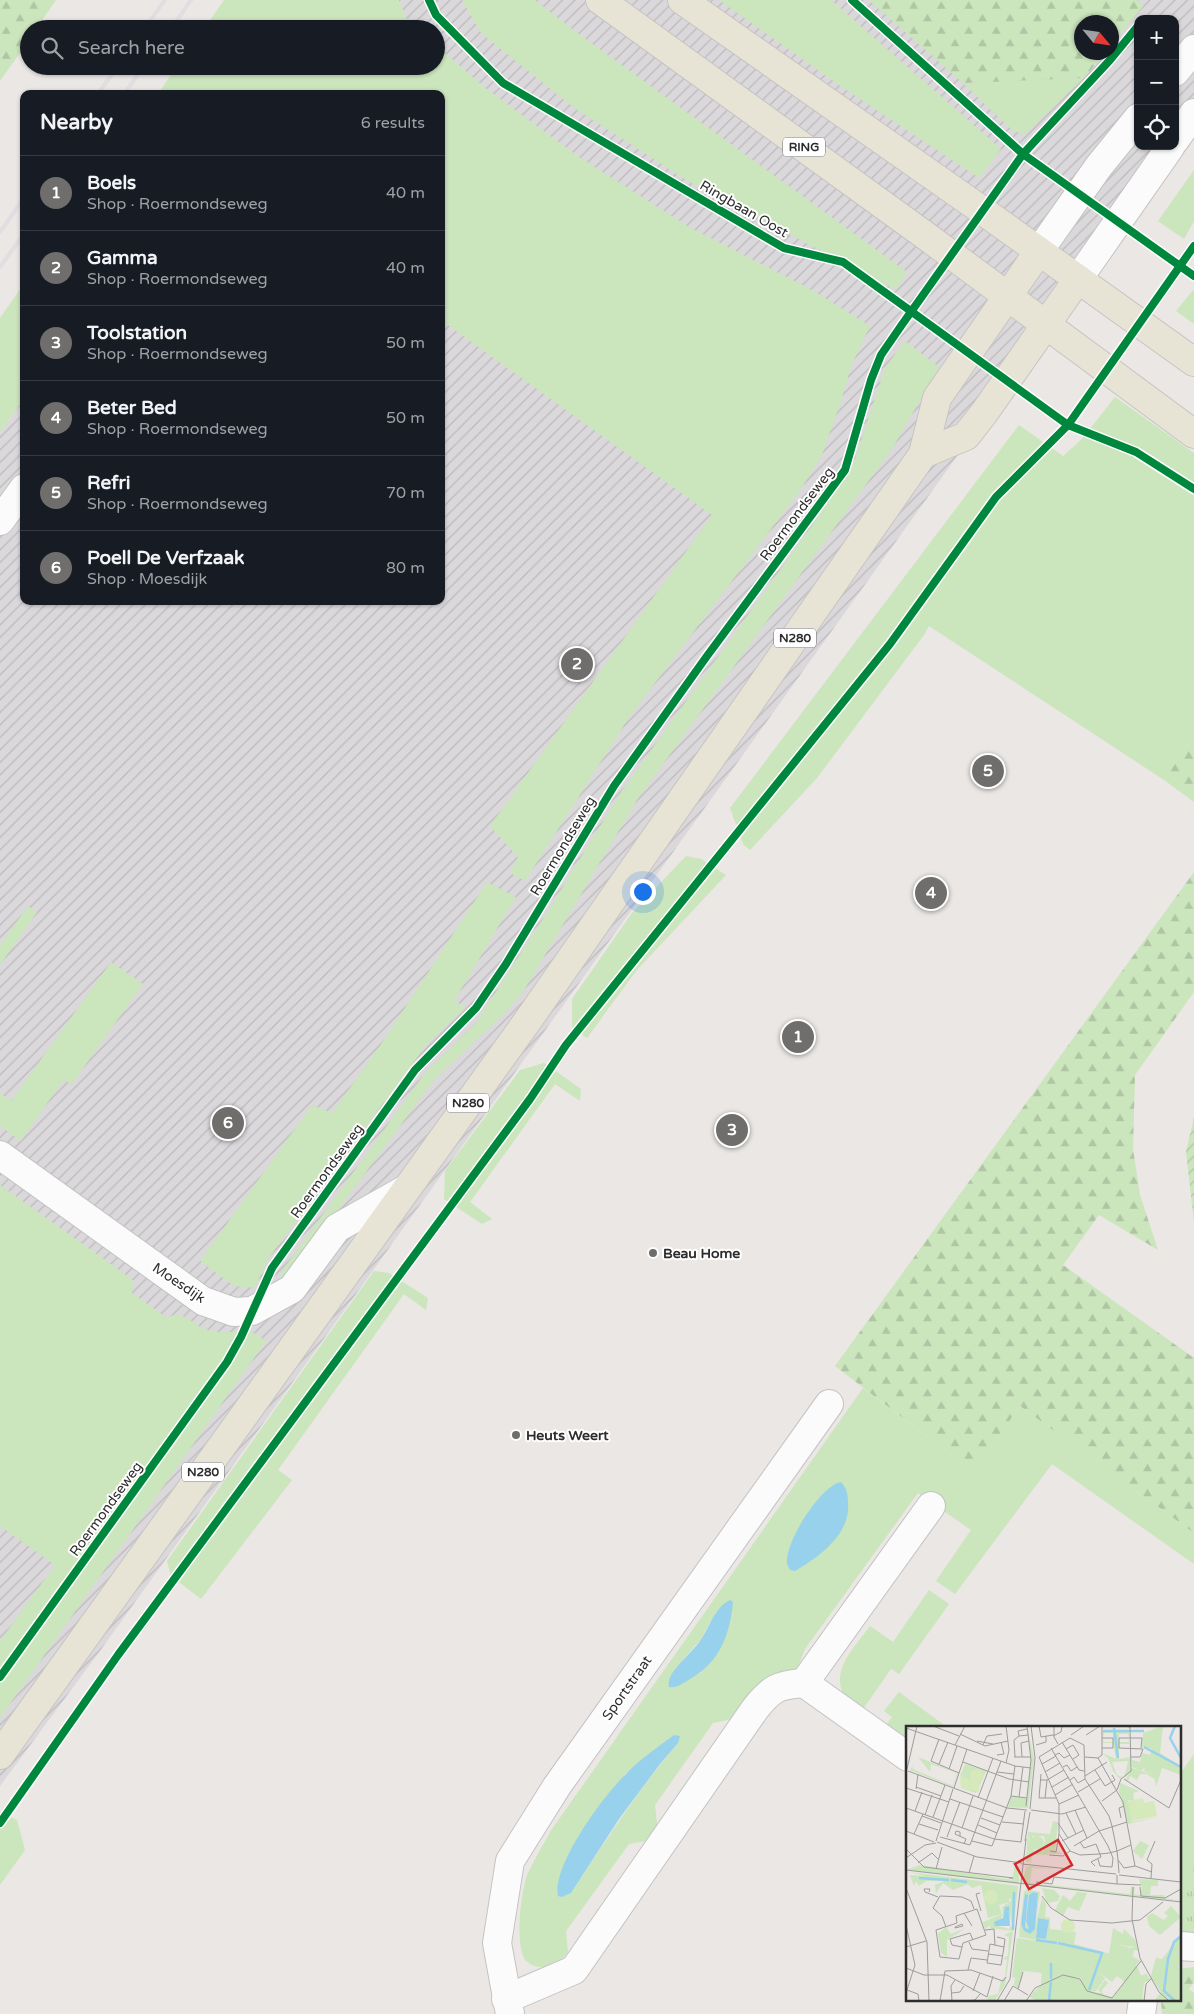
<!DOCTYPE html>
<meta charset="utf-8">
<style>
:root{--surface:#171b24;--page:#242831;--text:#f1f3f6;--muted:#9ea1a6;--line:#363941;--accent:#6f6e6d}
body{margin:0;font-family:"Varela Round",sans-serif;background:var(--page);color:var(--text)}
.controls{position:absolute;right:15px;top:15px;display:grid;overflow:hidden;border-radius:10px;box-shadow:0 1px 4px #0004}
.controls button{width:45px;height:45px;display:grid;place-items:center;padding:0;border:0;border-bottom:1px solid var(--line);background:var(--surface);color:var(--text);font:25px sans-serif}
.compass{position:absolute;left:1074px;top:15px;width:45px;height:45px;border-radius:50%;background:var(--surface);box-shadow:0 1px 4px #0004;rotate:119deg}
.you{position:absolute;left:642px;top:891px;width:18px;height:18px;margin:-12px;border:4px solid #fff;border-radius:50%;background:#1a73e8;box-shadow:0 0 0 8px #1a73e833}
.badge{display:grid;place-items:center;width:32px;height:32px;border-radius:50%;background:var(--accent);color:#fff;font-size:16px;font-weight:700}
.pin{position:absolute;translate:-50% -50%;border:2px solid #fff;box-shadow:0 1px 5px #0006}
.list{margin:0;padding:0;list-style:none}
h2{display:flex;justify-content:space-between;align-items:center;height:65px;margin:0;padding:0 20px;font-size:21px}
h2 small{font-size:16px;font-weight:400;color:var(--muted)}
.list li{display:grid;grid-template-columns:32px 1fr auto;gap:15px;align-items:center;box-sizing:border-box;height:75px;padding:0 20px;border-top:1px solid var(--line)}
.list b{display:block;font-size:19px;white-space:nowrap}
.list p{margin:0;font-size:16px;white-space:nowrap;color:var(--muted)}
.list em{font-size:16px;font-style:normal;color:var(--muted)}
.icon{flex:none;width:28px;height:28px;fill:none;stroke:currentColor;stroke-width:2;stroke-linecap:round;stroke-linejoin:round}
.map{position:relative;flex:none;width:1194px;height:2014px;overflow:hidden}
.search{position:absolute;background:var(--surface);box-shadow:0 1px 4px #0004;left:20px;top:20px;width:425px;height:55px;display:flex;align-items:center;gap:12px;box-sizing:border-box;padding:0 18px;border-radius:28px;color:var(--muted);font-size:19px}
.panel{position:absolute;background:var(--surface);box-shadow:0 1px 4px #0004;left:20px;top:90px;width:425px;height:515px;border-radius:10px}
.map>svg:first-child{display:block}
</style>
<div class="map">
<svg width="1194" height="2014" viewBox="0 0 1194 2014">
<defs>
<pattern id="industrial-furrows" width="10" height="10" patternUnits="userSpaceOnUse" patternTransform="scale(1.25)"><rect width="10" height="10" fill="#dbd8db"/><path d="M-1 1l2-2M0 10L10 0M9 11l2-2" fill="none" stroke="#bcbabc"/></pattern>
<pattern id="forest-firs" width="22" height="20" patternUnits="userSpaceOnUse" patternTransform="scale(1.25)"><rect width="22" height="20" fill="#cbe5bd"/><path d="M5 1l3.5 6h-7zM16 11l3.5 6h-7z" fill="#afc5a3"/></pattern>
<pattern id="park-tufts" width="24" height="20" patternUnits="userSpaceOnUse" patternTransform="scale(1.25)"><rect width="24" height="20" fill="#cbe5bd"/><path d="M3 7l-1-3M5 7V3M7 7l1-3M15 17l-1-3M17 17v-4M19 17l1-3" fill="none" stroke="#afc5a3"/></pattern>
<pattern id="garden-furrows" width="10" height="10" patternUnits="userSpaceOnUse" patternTransform="scale(1.25)"><rect width="10" height="10" fill="#cbe5bd"/><path d="M-1 1l2-2M0 10L10 0M9 11l2-2" fill="none" stroke="#afc5a3"/></pattern>
</defs>
<rect width="100%" height="100%" fill="#eae7e4"/>
<path fill="url(#industrial-furrows)" fill-rule="evenodd" d="M279,0H1194V126L100,1651L0,1786V433L24,398V601H441V94L436,66V29H262ZM1138,19H1175V146H1138ZM1082,22H1112V52H1082Z"/>
<g fill="#cbe5bd" fill-rule="evenodd">
<path d="M224,0H399L406,18L418,29H204Z"/>
<path d="M462,0H535L576,32L907,272L896,290L686,180L573,107L481,33Z"/>
<path d="M719,0H831L1001,149L979,178L839,85Z"/>
<path d="M436,45L484,87L579,157L689,227L812,290L870,326L852,364L841,401L822,455L799,492L630,716L525,881L510,873L518,857L490,826L712,515L441,320V94H158L177,66H436Z"/>
<path d="M1084,78L1026,133L1014,132L963,83Z"/>
<path d="M1194,170V221L1184,239L1158,221Z"/>
<path d="M24,284V398L0,433V318Z"/>
<path d="M1194,289V324L1176,311Z"/>
<path d="M905,341L939,367L893,447L637,800L523,992L504,1014L434,1080L287,1279L279,1275L425,1073L476,1023L548,911L621,792L851,471L885,368Z"/>
<path d="M1115,397L1194,453V735L1164,780L929,626L924,635L817,778L750,850L743,844L730,808L1019,425L1063,456L1082,439Z"/>
<path d="M686,856L701,859L726,875L636,971L587,1038L572,1027V999L632,913Z"/>
<path d="M487,882L516,897L454,1001L466,1007L427,1044L268,1259L255,1288L234,1286L200,1261L312,1105L332,1113L384,1040Z"/>
<path d="M28,906L37,912L0,965V945Z"/>
<path d="M111,962L143,984L71,1085L64,1079L21,1141L0,1126V1093L11,1101Z"/>
<path d="M544,1063L581,1089L580,1101L555,1084L470,1202L492,1219L482,1224L444,1199L445,1171L520,1070Z"/>
<path d="M0,1185L133,1280L132,1293L167,1318C182,1308 192,1324 205,1329C221,1335 237,1330 252,1333C257,1334 262,1338 266,1341L0,1718V1641L55,1565L0,1526Z"/>
<path d="M374,1271L389,1273L428,1298L426,1310L404,1294L278,1470L292,1480L201,1599L171,1576L167,1561Z"/>
<path d="M863,1388L973,1472L1020,1406L1194,1533V1564L1052,1464L955,1594L936,1581L971,1530L918,1493L805,1649L799,1664L794,1671L732,1719L713,1723L655,1805L657,1824L646,1841L629,1844L566,1931L568,1952C560,1962 553,1969 540,1967C535,1967 530,1964 526,1961C514,1946 521,1890 528,1873C535,1858 544,1843 552,1829ZM711,1620L701,1673L674,1670L702,1638ZM674,1735L678,1743C638,1790 605,1842 571,1893L562,1897L625,1774Z"/>
<path d="M929,1590L949,1604L899,1674L891,1669L863,1709C857,1705 848,1700 844,1695C830,1669 856,1646 870,1626L893,1642Z"/>
<path d="M899,1692L948,1728H908V1743L885,1727L892,1717L884,1711Z"/>
<path d="M1194,1754V1935L1180,1931V1774Z"/>
<path d="M0,1812L17,1820L25,1850L0,1885Z"/>
</g>
<g fill="url(#forest-firs)">
<path d="M0,0H56L36,29H29V40L0,81Z"/>
<path d="M869,0H1137L1144,5L1112,44V22H1082V52L1105,53L1084,78L963,83Z"/>
<path d="M1194,735V802L1164,780Z"/>
<path d="M1194,872V992L1135,1075L1133,1149L1140,1195L1158,1250L1099,1215L1063,1265L1194,1358V1533L1020,1406L973,1472L835,1366Z"/>
<path d="M1194,1967V1982L1189,1989L1194,1993V2014H1162L1161,2000H1180V1969Z"/>
</g>
<path fill="url(#park-tufts)" d="M1194,1868V1935L1180,1931V1889Z"/>
<path fill="url(#garden-furrows)" d="M1194,1117V1222L1186,1152Z"/>
<g fill="#98d1eb">
<path d="M841,1482C847,1489 848,1494 848,1503C851,1534 819,1557 795,1571L790,1570C789,1567 787,1565 787,1563C785,1542 821,1485 841,1482Z"/>
<path d="M730,1600L733,1602C730,1635 719,1663 690,1679C682,1684 677,1688 669,1687C668,1681 670,1677 673,1672C681,1660 694,1651 702,1638C710,1626 715,1607 730,1600Z"/>
<path d="M674,1735L680,1736L678,1743L660,1764L619,1819L571,1893L562,1897L558,1896C552,1865 604,1795 626,1774C640,1759 658,1747 674,1735Z"/>
</g>
<g fill="none" stroke-linecap="round" stroke-linejoin="round">
<g stroke="#c4c3c4" stroke-width="30">
<g id="street">
<path d="M0,521L24,488"/>
<path d="M0,1155L203,1301L234,1312L252,1311L292,1289L337,1228L406,1189"/>
<path d="M908,1757L804,1683L931,1506"/>
<path d="M1180,1946L1194,1947"/>
<path d="M506,1999L574,1970L755,1709C772,1688 777,1685 804,1683"/>
<path d="M510,2014L497,1943L510,1861L557,1786L829,1404"/>
<path d="M1141,2014L1143,2000"/>
</g>
</g>
<g stroke="#c4c3c4" stroke-width="30">
<g id="secondary">
<path d="M1175,72L1194,49"/>
<path d="M1175,140L1194,113"/>
<path d="M1039,251L1099,166L1138,118"/>
<path d="M1078,279L1171,146"/>
</g>
</g>
<g stroke="#c6c4c3" stroke-width="30">
<g id="primary">
<path d="M600,0L926,236L1194,434"/>
<path d="M682,0L983,211L1194,362"/>
<path d="M923,454L966,436L984,413L1078,279"/>
<path d="M0,1755L531,1016L923,454L937,398L1039,251"/>
</g>
</g>
<use href="#street" stroke="#fcfbfb" stroke-width="28"/>
<use href="#secondary" stroke="#fcfbfb" stroke-width="28"/>
<use href="#primary" stroke="#e7e4d6" stroke-width="28"/>
<g stroke="#dfdee0" stroke-width="4">
<path d="M144,29L165,0"/>
<path d="M171,29L191,0"/>
<path d="M98,94L118,66"/>
<path d="M124,94L144,66"/>
<path d="M0,232L24,198"/>
<path d="M0,267L24,234"/>
</g>
<g stroke="#fff" stroke-width="11">
<g id="cycleway">
<path d="M429,0L436,15L503,83L784,248L843,262L1068,425L1136,452L1194,489"/>
<path d="M852,0L1023,154L1194,276"/>
<path d="M0,1677L227,1362L241,1337L272,1268L415,1070L476,1008L506,964L614,786L707,656L845,470L871,380L881,355L901,326L1023,154L1110,60L1138,26"/>
<path d="M0,1823L118,1655L530,1099L566,1045L890,644L996,497L1068,425L1194,246"/>
</g>
</g>
<use href="#cycleway" stroke="#00873e" stroke-width="8"/>
</g>
<g fill="#6f6e6d" stroke="#fff" stroke-width="2">
<circle cx="653" cy="1253" r="5"/>
<circle cx="516" cy="1435" r="5"/>
</g>
<g text-anchor="middle" dominant-baseline="central" stroke-width="4" stroke-linejoin="round" paint-order="stroke">
<g fill="#fff" stroke="#6c6c6c" stroke-width="1">
<rect x="783" y="137.5" width="42" height="19" rx="4"/>
<rect x="774" y="628.5" width="42" height="19" rx="4"/>
<rect x="447" y="1093.5" width="42" height="19" rx="4"/>
<rect x="182" y="1462.5" width="42" height="19" rx="4"/>
</g>
<g font-size="12" font-weight="bold" fill="#2d2d2d">
<text x="804" y="147">RING</text>
<text x="795" y="638">N280</text>
<text x="468" y="1103">N280</text>
<text x="203" y="1472">N280</text>
</g>
<g font-size="14" fill="#2d2d2d" stroke="#fff">
<text transform="translate(744 209) rotate(30)">Ringbaan Oost</text>
<text transform="translate(797 514) rotate(-53)">Roermondseweg</text>
<text transform="translate(563 846) rotate(-59)">Roermondseweg</text>
<text transform="translate(327 1171) rotate(-54)">Roermondseweg</text>
<text transform="translate(179 1283) rotate(34)">Moesdijk</text>
<text transform="translate(106 1509) rotate(-54)">Roermondseweg</text>
<text transform="translate(627 1688) rotate(-55)">Sportstraat</text>
</g>
<g font-size="14" font-weight="bold" fill="#2d2d2d" stroke="#fff" text-anchor="start">
<text x="663" y="1253">Beau Home</text>
<text x="526" y="1435">Heuts Weert</text>
</g>
</g>
<g transform="translate(906 1726)">
<rect width="275" height="275" fill="#eae7e4"/>
<path d="M121,0L128,33L122,82L102,81L105,70L121,73L125,37ZM208,0L210,5L223,6V11L222,8H213V16H223V21V18H213V33L224,31V46L220,51L218,52L222,35L206,36L211,49L216,51L214,53L207,45L202,32L196,27L210,33L207,17H197V13L198,16H207V7H198L197,11V4L207,5ZM257,0L254,27L275,41V49L256,42L250,61L249,53L240,48H234L230,62L234,48L231,54L224,50L222,56L220,53L226,42L251,50L238,45L239,41L235,45L226,41V34L234,36L236,27L244,29L246,23L236,21L237,7ZM59,38L80,45L70,67L55,62L60,53L54,50ZM214,57L233,65L227,67L228,74H222L226,96L252,91L222,98L213,66ZM147,95L152,96L149,125L159,128H142L138,110H126L128,125H125L123,109L121,128L126,129L125,136L132,137L120,136L122,106L144,108ZM234,115L243,119L236,133L227,125ZM124,140L148,143L126,142L124,157L224,168L225,161H229L228,168L234,169L236,162L233,153L252,154V160H245L244,169H258L259,172L275,175L116,158L120,141ZM3,146L112,160L107,205L84,202V199L79,203L77,196L97,188L96,181L106,174L103,172V176L93,179L96,188L82,192L75,159L66,162L62,158L47,164L37,157L30,167L29,159L39,155H20L13,160L10,155L8,160L4,149L20,150ZM102,179L106,199L103,203L91,200ZM136,162L148,164L154,170L152,175L141,177ZM121,163L134,166L129,201L136,172L140,178L139,191L144,192V203L170,206L168,218L203,228L207,202L217,208L218,203L229,214L232,225L228,224L227,230L222,227L223,222L229,221L213,219L210,230L206,220L208,231L205,226L206,234L197,231L205,237L194,238L205,241L191,245L199,252L190,265L183,266L196,267L192,264L199,254L202,257L196,264L197,268L207,272L222,251L220,253L214,247L222,232L231,238L234,235L227,242L231,238L225,236L222,242L225,246L231,241L235,250L241,248L243,253L240,255L226,246L206,275L190,268L188,274L177,273L178,266L176,273L162,272L161,267L160,272L145,273L146,265L158,257L157,250L175,254L179,263L175,252L155,248L158,234L167,236L168,220L113,211L118,166ZM127,166L132,167L129,203L124,208L118,205L115,198L122,169L119,202L123,203L120,195L123,169ZM132,192L143,194L140,213L130,211ZM145,205L167,208L166,216L144,213ZM171,166L181,167L173,185L162,181L157,190L149,184L157,169L164,175ZM265,180L275,191L254,209L243,200L241,191L246,187L258,194L262,190L258,187ZM40,201L45,208L60,202L41,214V231L35,227L32,208ZM120,229H135L136,241L142,242V254L137,257L136,247L118,245L116,246V253L112,262L108,259L109,252L115,253L118,233Z" fill="#cbe5bd" fill-rule="evenodd"/>
<path d="M12,31L52,47L47,61L4,44L8,37L6,42L9,44L47,60L51,47L25,38L24,46ZM122,109L126,125H137L139,115H142V129L121,128ZM14,139L106,154L109,139L113,141V158L0,144ZM107,205L99,259L89,274L81,275L83,270L92,268L95,255L99,251L101,234L97,233L102,229L103,211L98,209Z" fill="#cbe5bd"/>
<path d="M145,204L167,208L166,217L144,213Z" fill="#cbe5bd"/>
<path d="M275,209V275H248L255,266L246,253L238,257L236,275H206L219,256L211,250L206,256L191,245L197,226L204,228L205,218L223,221L222,227L234,235L230,239L235,250L240,248L244,253L250,232L256,233ZM111,212L179,222L169,252L175,254L182,267L195,268L204,275H132L123,271L135,259L136,242L120,228L115,253L106,251Z" fill="#cbe5bd"/>
<path d="M124 117a7 7 0 1 1 14 0a7 7 0 1 1-14 0Z" fill="#cbe5bd"/>
<path d="M64 50a7 7 0 1 1 14 0a7 7 0 1 1-14 0ZM54,50L73,57V66L55,62ZM237,72L238,77L248,75L251,90L226,95L222,75ZM78 171a7 7 0 1 1 14 0a7 7 0 1 1-14 0ZM155 200a7 7 0 1 1 14 0a7 7 0 1 1-14 0Z" fill="#d5e9bb"/>
<path d="M127,166L132,167L129,203L124,208L118,205L115,198L119,168L122,169L119,202L123,203L120,195L123,169ZM103,180L104,200H89L88,196L97,192L99,181ZM132,192L143,194L140,213L130,212Z" fill="#98d1eb"/>
<path fill="none" stroke="#98d1eb" stroke-width="2.5" d="M269,0L264,12L275,32M208,2L212,32M197,5H238M238,21L275,41M13,152L43,154M45,154L61,156M107,204L108,166M130,214L151,217M152,217L196,227L183,264M145,237V253M145,256L143,274L146,275M269,275L258,265L262,233L268,216L275,210"/>
<path fill="none" stroke="#9e9d9b" stroke-width="1" d="M27,0L53,10M72,0H92M100,0L103,24L100,37M133,0L135,11L147,9M148,0V11L152,18M0,2L109,40L125,42M121,3L112,5L113,10L122,9M54,8L79,20L102,15M165,9L178,0M180,9L194,0M147,10L155,6L156,0M33,13L25,35L53,47M71,15L87,18M156,16L173,44L178,45M49,19L59,0M77,19L81,10L96,8M130,19L140,16V10M145,22L202,120L207,132L206,141L194,140L192,133M196,22H207V12H196M160,23L167,19L173,29L167,33M91,29L98,28L95,16M149,29L153,27L158,32L164,29M108,31H125M109,31L108,14L113,10M116,31L115,17L123,15M179,31L192,32L217,76L229,140L218,142L212,134M225,31H234L237,23L213,22V12H236L235,22M192,32L196,29V0M57,36L103,53L123,56M33,38L42,16M136,38L150,30M157,41L161,39L165,45L171,41M1,43L11,0M43,43L51,20M189,44L199,60L209,54L206,49M2,45L101,82L121,84M91,46L108,48M139,46L154,37M135,48L133,72H150M179,50L201,36M218,53L263,82L275,54M135,54H141L158,44M164,54L168,51L172,57L179,53M10,61L35,70M146,61L163,51M0,62L43,76M48,62L61,23M10,63L12,48M211,64L215,53L225,45L224,1L217,0M172,66L194,53M149,69L167,58M105,70L121,72M113,71L117,41M72,72L87,32M139,72L141,54M44,73L97,91M196,75L211,64M153,78L173,69M120,80L125,34L121,0M0,82L88,113L115,116L119,85M124,83L129,32L125,0M125,84L156,88L180,81M169,84L181,112M9,85L16,66M160,87L170,108M19,89L26,69M16,90L35,97M27,91L39,59M75,92L94,99M215,92L213,82L218,80M96,96L118,98M152,97L162,112M13,98L32,104M72,99L91,107M56,102L67,70M0,105L28,116M8,108L17,88M54,110V106L50,105L49,108L60,113L58,118M34,111L64,119L95,35M41,111L54,76M30,115L47,63M66,115L86,120L105,70L109,40M119,115L124,86M156,115L178,104M31,116L71,131L116,137M174,116L178,122L190,118L195,131L185,136L189,140M168,120L193,105L221,96M0,123L18,141L107,152H103M144,125L150,126L153,108M143,129L157,130L164,125M0,132L19,119L30,117M12,137L26,127L32,133M116,138L210,148M229,140L246,146M30,143L36,121M0,144L275,176M63,147L68,130M213,147L212,134L211,125L206,100L203,90L179,53L178,19L164,12L133,31L153,78V108L164,125L174,129L194,128L203,127L211,125L225,119M211,149V158L235,159M213,149L275,156M245,152L246,138L241,134L249,115M130,156L146,158L148,151L211,158M227,161L226,193L234,232L253,266L263,275M234,161L235,170L259,172L275,163M0,162L21,216L23,275M23,166L24,163H18L19,166L32,171M74,167L70,168L75,185M136,170L145,182L164,194L206,197L234,194L257,176M71,183L80,209L57,217L53,233L34,231L30,204L51,197L50,190ZM58,187L66,200M56,198L57,200L49,202V201ZM0,199L9,239L0,267M40,201L36,190L27,182L34,170L56,171L65,175L68,183M79,204L88,203L89,219M91,211L99,213L98,221M63,216L66,223L82,225M84,218L98,221L95,239L81,237ZM0,221L20,215M56,221L46,219L44,213L64,207L67,214M82,228L97,230M0,242L18,249H41L81,271L87,250M62,244L65,232L81,234M112,263L117,246M1,264L12,268L13,275M67,265L74,247M46,267L54,266L58,260M34,275L39,245L65,244L97,255L100,251M46,275L45,260L49,254M60,275L69,274L74,268M91,275L104,253L120,113M98,275L107,260L122,269M120,275L129,262L157,249L174,253L181,265L206,272L235,235M238,275L240,258L245,253"/>
<path fill="#d62828" fill-opacity="0.15" stroke="#d62828" stroke-width="2.5" d="M152,114L166,139L123,163L109,138Z"/>
<rect width="275" height="275" fill="none" stroke="#2d2d2d" stroke-width="2.5"/>
</g>
</svg>
<div class="controls">
<button>+</button>
<button>−</button>
<button><svg class="icon" aria-label="locate" viewBox="0 0 24 24"><circle cx="12" cy="12" r="6"/><path d="M12 2v4M12 18v4M2 12h4M18 12h4"/></svg></button>
</div>
<svg class="compass" viewBox="-18 -18 36 36"><path d="M0-13l5 13h-10z" fill="#e53935"/><path d="M0 13l5-13h-10z" fill="#9ea1a6"/></svg>
<div class="you"></div>
<div class="pin badge" style="left:798px;top:1037px">1</div>
<div class="pin badge" style="left:577px;top:664px">2</div>
<div class="pin badge" style="left:732px;top:1130px">3</div>
<div class="pin badge" style="left:931px;top:893px">4</div>
<div class="pin badge" style="left:988px;top:771px">5</div>
<div class="pin badge" style="left:228px;top:1123px">6</div>
<div class="search"><svg class="icon" aria-label="search" viewBox="0 0 24 24"><circle cx="10" cy="10" r="6"/><path d="M15 15l6 6"/></svg>Search here</div>
<section class="panel">
<h2>Nearby<small>6 results</small></h2>
<ul class="list">
<li><span class="badge">1</span><div><b>Boels</b><p>Shop · Roermondseweg</p></div><em>40 m</em></li>
<li><span class="badge">2</span><div><b>Gamma</b><p>Shop · Roermondseweg</p></div><em>40 m</em></li>
<li><span class="badge">3</span><div><b>Toolstation</b><p>Shop · Roermondseweg</p></div><em>50 m</em></li>
<li><span class="badge">4</span><div><b>Beter Bed</b><p>Shop · Roermondseweg</p></div><em>50 m</em></li>
<li><span class="badge">5</span><div><b>Refri</b><p>Shop · Roermondseweg</p></div><em>70 m</em></li>
<li><span class="badge">6</span><div><b>Poell De Verfzaak</b><p>Shop · Moesdijk</p></div><em>80 m</em></li>
</ul>
</section>
</div>
